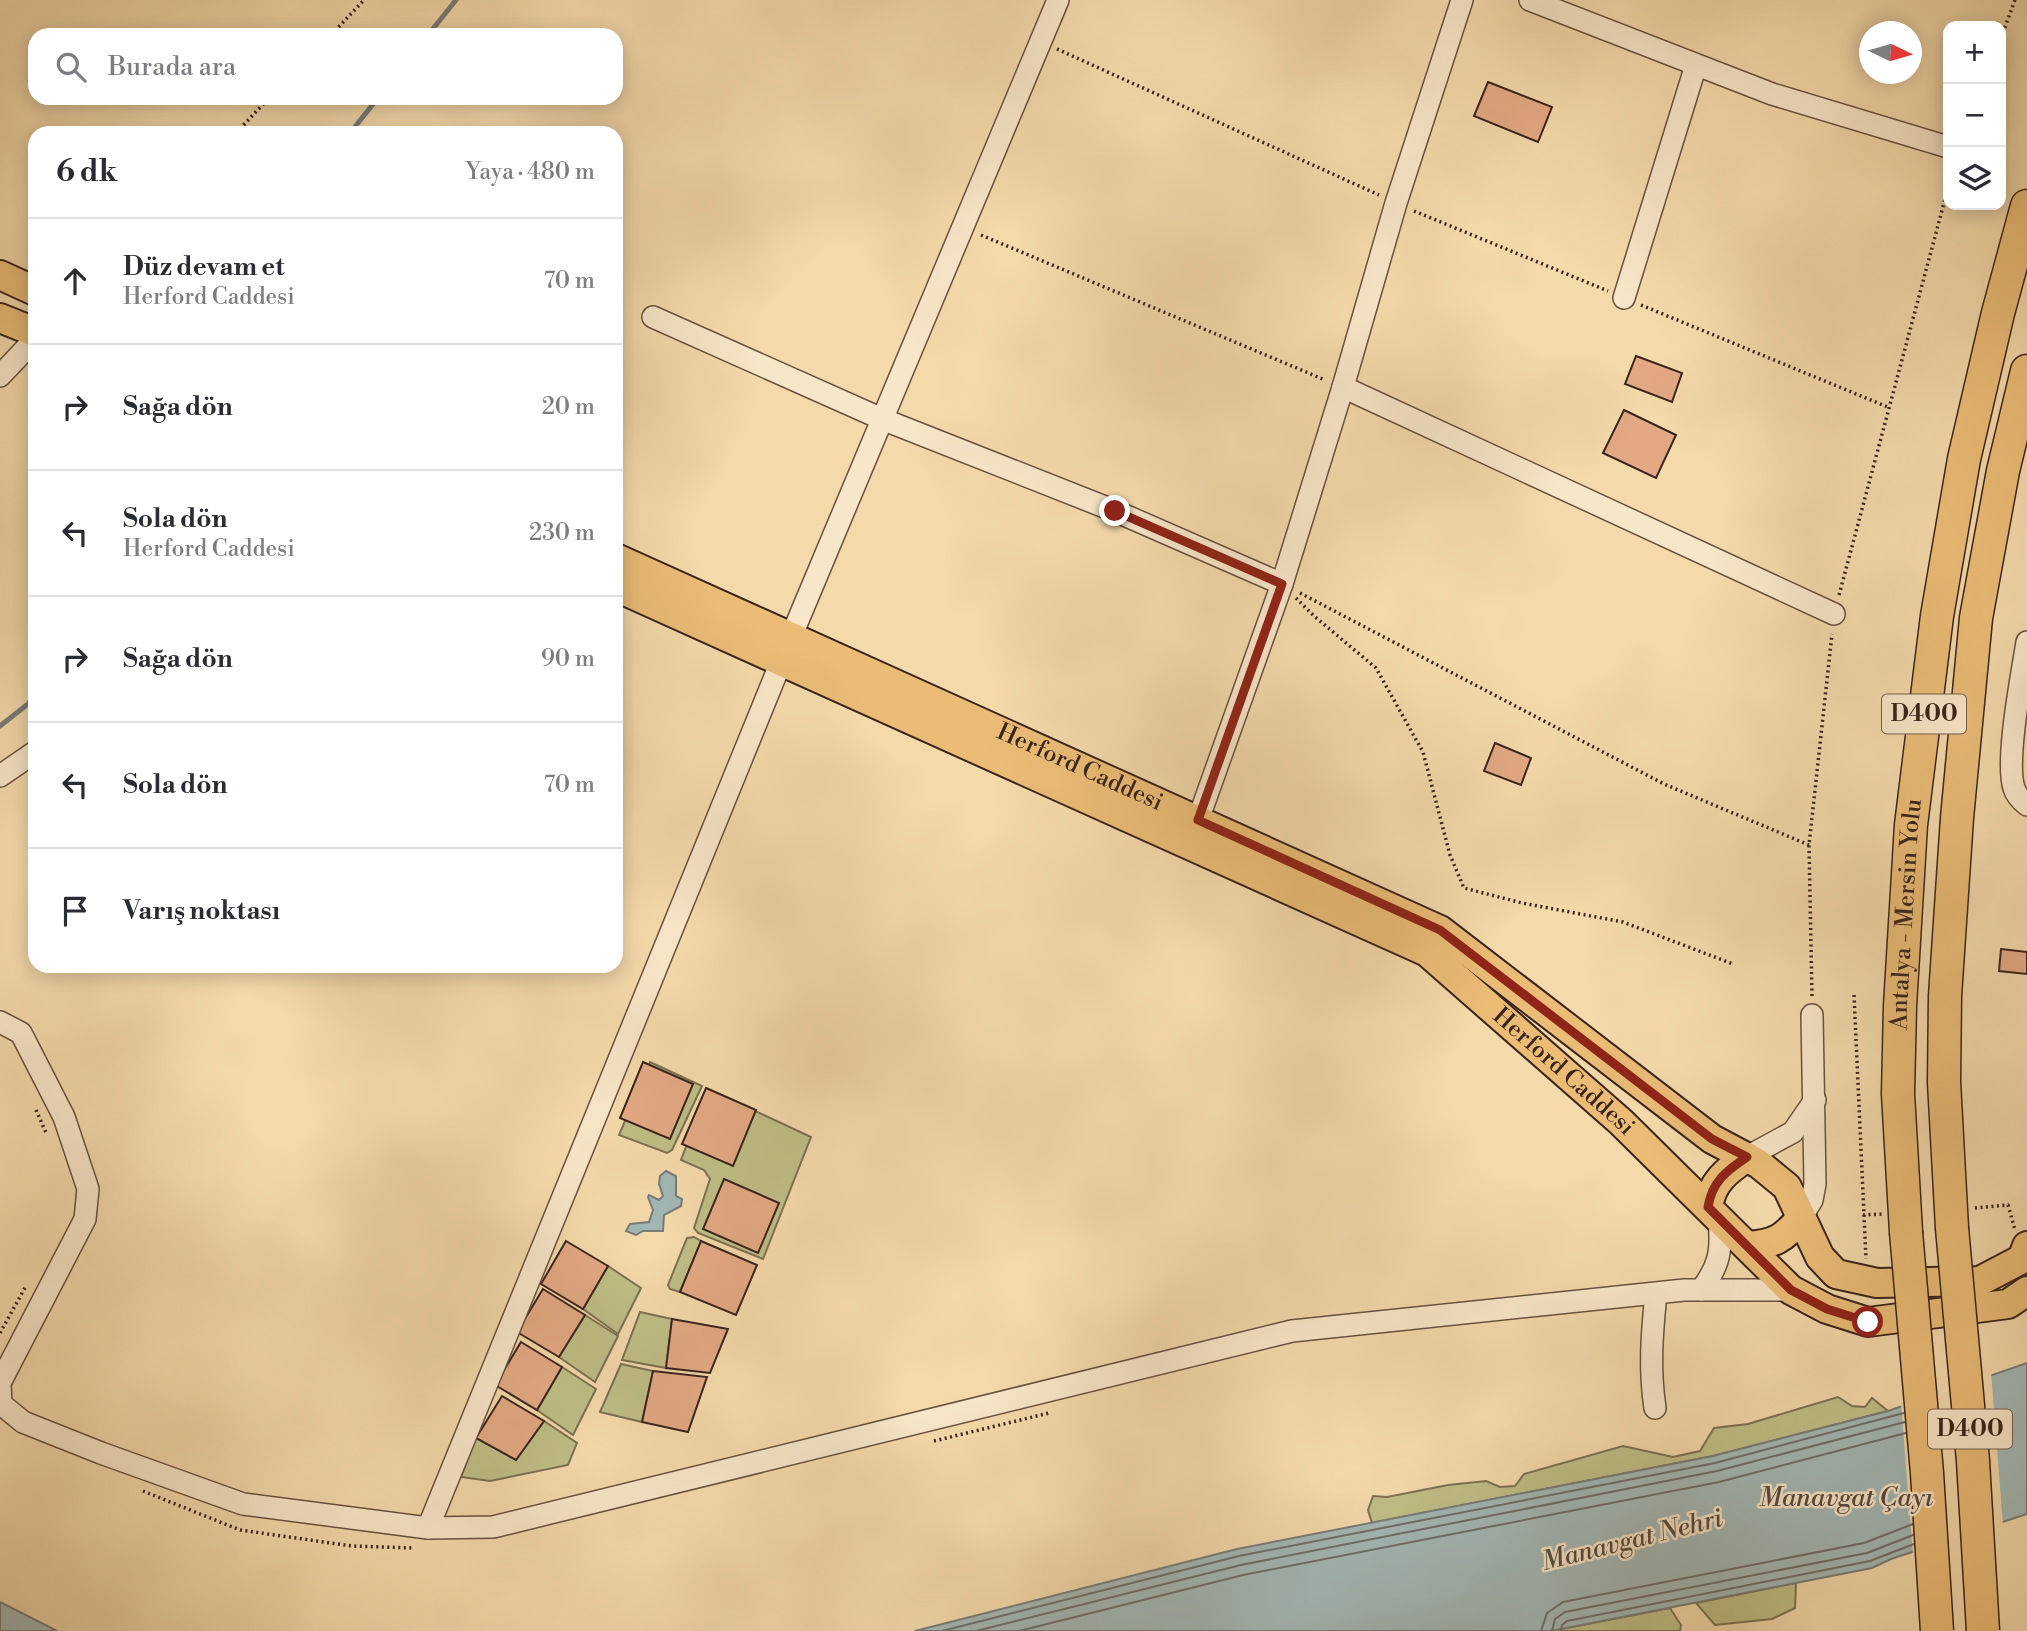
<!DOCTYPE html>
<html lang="tr">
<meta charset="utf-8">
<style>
:root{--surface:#fff;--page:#f7f7f7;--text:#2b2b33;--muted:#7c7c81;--line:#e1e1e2}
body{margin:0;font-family:"Libre Bodoni",serif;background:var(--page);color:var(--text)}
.controls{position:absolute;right:21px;top:21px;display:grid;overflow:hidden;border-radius:14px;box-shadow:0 4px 18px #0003}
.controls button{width:63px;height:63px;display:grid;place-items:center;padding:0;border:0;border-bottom:2px solid var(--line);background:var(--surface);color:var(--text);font:35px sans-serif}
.compass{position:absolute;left:1859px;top:21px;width:63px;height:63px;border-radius:50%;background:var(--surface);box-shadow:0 4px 18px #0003;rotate:95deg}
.stop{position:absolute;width:21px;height:21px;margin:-16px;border:5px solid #8f2418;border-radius:50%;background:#fff}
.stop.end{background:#8f2418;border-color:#fff;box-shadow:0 2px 7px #0008}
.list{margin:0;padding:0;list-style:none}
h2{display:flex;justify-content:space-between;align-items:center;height:91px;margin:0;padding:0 28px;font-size:30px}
h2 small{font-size:23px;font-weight:400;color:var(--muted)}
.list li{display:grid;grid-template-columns:46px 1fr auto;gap:21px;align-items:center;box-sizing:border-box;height:126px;padding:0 28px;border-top:2px solid var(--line)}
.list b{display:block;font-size:26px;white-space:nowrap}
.list p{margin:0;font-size:23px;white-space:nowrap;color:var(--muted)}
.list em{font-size:23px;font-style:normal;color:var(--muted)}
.icon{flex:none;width:38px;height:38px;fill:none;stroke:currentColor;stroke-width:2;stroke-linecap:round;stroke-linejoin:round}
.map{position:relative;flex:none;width:2027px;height:1631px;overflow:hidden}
.search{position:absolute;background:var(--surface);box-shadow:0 4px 18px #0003;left:28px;top:28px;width:595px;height:77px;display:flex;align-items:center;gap:18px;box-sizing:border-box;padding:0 24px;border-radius:21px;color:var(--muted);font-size:26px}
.panel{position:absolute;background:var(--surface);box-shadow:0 4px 18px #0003;left:28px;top:126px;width:595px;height:847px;border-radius:21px}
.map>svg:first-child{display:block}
</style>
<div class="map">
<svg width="2027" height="1631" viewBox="0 0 2027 1631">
<rect width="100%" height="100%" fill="#f4d9ab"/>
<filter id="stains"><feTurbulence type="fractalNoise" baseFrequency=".00286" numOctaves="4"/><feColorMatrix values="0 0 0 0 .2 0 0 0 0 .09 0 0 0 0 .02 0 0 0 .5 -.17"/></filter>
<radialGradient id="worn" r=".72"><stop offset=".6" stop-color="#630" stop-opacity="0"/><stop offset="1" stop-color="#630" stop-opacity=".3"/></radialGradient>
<g fill="#bfbe86" stroke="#7c7151" stroke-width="2">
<path d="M650,1062L702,1086L672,1150L667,1153L619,1135Z"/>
<path d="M708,1089L811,1137L763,1259L698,1233L694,1228L710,1179L704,1170L681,1160Z"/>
<path d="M694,1237L701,1241L680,1292L670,1289L668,1285L687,1238Z"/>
<path d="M608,1266L641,1288L618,1334L583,1309Z"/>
<path d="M640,1312L672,1319L666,1368L622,1360Z"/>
<path d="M585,1315L618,1336L595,1382L559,1357Z"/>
<path d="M621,1364L653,1371L642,1422L600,1412Z"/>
<path d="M562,1367L596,1389L573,1435L537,1410Z"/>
<path d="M1838,1397L1852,1406L1865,1407L1872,1398L1888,1411L1713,1456L1372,1523L1368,1510L1373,1496L1387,1497L1448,1485L1486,1481L1500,1487L1515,1486L1524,1474L1623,1446L1673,1457L1700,1451L1714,1428L1748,1424Z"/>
<path d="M544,1421L577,1443L568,1465L490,1481L461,1477L476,1438L516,1460Z"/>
<path d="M1796,1583L1795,1608L1772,1619L1715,1625L1696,1603Z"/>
<path d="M1670,1608L1681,1625L1680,1631H1551Z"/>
</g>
<g fill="#a2b7b5" stroke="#787c78" stroke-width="2">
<path d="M666,1171L676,1176V1196L682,1199L681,1206L664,1215L663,1231H643L636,1235L626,1231L630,1224L649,1222L653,1210L648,1197L649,1195L659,1200L663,1196L659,1184L660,1176Z"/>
<path d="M2027,1363V1514L1891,1559L1872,1568L1551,1631H915L1237,1549L1713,1456L1888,1411Z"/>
<path d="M0,1602L57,1631H0Z"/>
</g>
<path fill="#f4d9ab" d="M1991,1371L2003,1525L1913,1555L1901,1403Z"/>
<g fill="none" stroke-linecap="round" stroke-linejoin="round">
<g stroke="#6e6e68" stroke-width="2">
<path d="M942,1631L1239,1556L1715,1463L1904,1413"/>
<path d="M976,1631L1241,1565L1717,1471L1905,1422"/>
<path d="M1019,1631L1243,1575L1719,1482L1906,1433"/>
<path d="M1541,1631L1547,1613L1563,1602L1864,1543L1913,1524"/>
<path d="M1552,1631L1555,1619L1565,1612L1867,1553L1913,1535"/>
<path d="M1561,1631L1562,1625L1567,1621L1870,1561L1914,1544"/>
</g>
<g stroke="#787c78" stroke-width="5">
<path d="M428,35L456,0"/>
<path d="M350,133L378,98"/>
<path d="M0,726L28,704L35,694"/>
</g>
</g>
<g fill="#e2a984" stroke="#3a241c" stroke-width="2">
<path d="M1488,82L1552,107L1538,142L1474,116Z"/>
<path d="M1636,356L1682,373L1672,402L1625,384Z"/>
<path d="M1624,410L1676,435L1656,478L1603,453Z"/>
<path d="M1495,743L1531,758L1521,785L1484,771Z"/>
<path d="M2001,949L2027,952V974L1999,971Z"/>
<path d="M643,1062L693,1084L670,1139L620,1118Z"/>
<path d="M706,1088L756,1110L733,1166L682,1144Z"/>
<path d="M724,1179L779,1203L758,1253L703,1229Z"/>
<path d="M566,1241L608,1266L583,1309L541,1284Z"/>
<path d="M701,1241L757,1265L736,1315L680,1292Z"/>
<path d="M543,1289L585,1315L559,1357L517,1332Z"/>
<path d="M672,1319L728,1329L710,1373L666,1368Z"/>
<path d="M521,1342L562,1367L537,1410L495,1385Z"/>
<path d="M653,1371L707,1377L688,1432L642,1422Z"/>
<path d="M502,1396L544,1421L516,1460L476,1438Z"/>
</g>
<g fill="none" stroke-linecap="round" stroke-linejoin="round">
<g stroke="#685140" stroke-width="24">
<g id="minor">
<path d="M1530,0L1772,94L1948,147"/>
<path d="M1624,298L1696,65"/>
<path d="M653,317L882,419L1115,511L1282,584"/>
<path d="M0,376L35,339"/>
<path d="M1343,387L1834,614"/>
<path d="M791,637L1058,0"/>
<path d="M2027,642C2022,674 2005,761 2014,788C2016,795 2022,801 2027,805"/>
<path d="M781,662L428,1528L493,1527L1292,1331L1684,1290H1791"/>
<path d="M0,776L35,752"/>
<path d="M1198,820L1282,584L1343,387L1396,203L1462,0"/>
<path d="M0,1022L21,1033L64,1117L88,1189L85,1219L0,1383L1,1404L23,1422L101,1453L243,1504L428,1528"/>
<path d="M1747,1157L1793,1132L1815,1100"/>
<path d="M1801,1218L1812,1200L1815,1184L1812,1015"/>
<path d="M1701,1290C1720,1265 1722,1250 1719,1219"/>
<path d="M1655,1408C1649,1369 1652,1332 1656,1294"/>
</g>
</g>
<g stroke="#3a241c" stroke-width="32">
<g id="major">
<path d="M0,275L35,291"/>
<path d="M0,318L35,332"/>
<path id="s1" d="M616,558L1440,930L1712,1139L1759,1164L1787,1187L1820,1257L1836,1274L1877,1283L1980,1281L2022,1259L2027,1246"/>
<path id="s2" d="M616,587L1427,952L1621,1122L1791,1290L1827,1309L1868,1322L2008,1304L2027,1291"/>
<path d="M1708,1207C1712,1182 1726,1171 1747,1157"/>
<path d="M1747,1246C1775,1244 1783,1239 1801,1218"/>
</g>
</g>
<g stroke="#3a241c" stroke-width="35">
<g id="highway">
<path d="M1952,1228L1944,1082L1945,996L1957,818L1976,618L2003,471L2027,371"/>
<path id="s3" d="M1906,1232L1898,1094L1900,1006L1911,825L1937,616L1964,459L1998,313L2027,206"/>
</g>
</g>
<g stroke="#3a241c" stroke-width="3.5" stroke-dasharray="2 3.5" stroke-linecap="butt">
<path d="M331,35L364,0"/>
<path d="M2001,38L2015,0"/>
<path d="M1057,49L1379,195"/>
<path d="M236,133L269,98"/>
<path d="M1414,211L1608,291"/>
<path d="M981,235L1325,380"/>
<path d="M1641,305L1890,408"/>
<path d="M1300,593L1664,784L1809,845"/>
<path d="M1839,595L1948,188"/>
<path d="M1296,598L1314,616L1376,668L1423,752L1450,855L1464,888L1522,903L1623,922L1733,964"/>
<path d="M1854,995L1866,1259"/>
<path d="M1812,996L1809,845L1832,634"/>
<path d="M36,1110L47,1135"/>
<path d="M1975,1208L2008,1205L2015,1230"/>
<path d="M1863,1215L1882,1214"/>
<path d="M0,1333L26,1286"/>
<path d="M934,1441L1049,1413"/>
<path d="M143,1491L240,1530L352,1546L414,1548"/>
</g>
<use href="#minor" stroke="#f8e6c8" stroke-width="21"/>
<use href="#major" stroke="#eabc76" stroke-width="28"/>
<use href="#highway" stroke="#eabc76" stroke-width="32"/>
<g stroke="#3a241c" stroke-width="35" stroke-linecap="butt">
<g id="highway-bridge">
<path d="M1952,1228L1973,1461L1983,1631"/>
<path d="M1906,1232L1927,1473L1937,1631"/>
</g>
</g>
<use href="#highway-bridge" stroke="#eabc76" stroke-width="32"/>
</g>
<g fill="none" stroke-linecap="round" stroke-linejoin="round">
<path stroke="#8f2418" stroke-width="9" d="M1115,511L1282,584L1198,820L1440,930L1712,1139L1747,1157C1726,1171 1712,1182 1708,1207L1791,1290L1827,1309L1868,1322"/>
</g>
<g text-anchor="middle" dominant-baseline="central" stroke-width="5" stroke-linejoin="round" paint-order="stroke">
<g fill="#f8e6c8" stroke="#735e50" stroke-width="2">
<rect x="1882" y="694.5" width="84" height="39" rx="5"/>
<rect x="1928" y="1409.5" width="84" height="39" rx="5"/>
</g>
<g font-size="23" font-weight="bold" fill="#3a241c">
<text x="1924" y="714">D400</text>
<text x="1970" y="1429">D400</text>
</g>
<g font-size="24" fill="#3a241c" stroke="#f8e6c8">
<text stroke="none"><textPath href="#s1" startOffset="509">Herford Caddesi</textPath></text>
<text stroke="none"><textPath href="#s3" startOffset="318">Antalya - Mersin Yolu</textPath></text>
<text stroke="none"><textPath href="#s2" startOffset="1071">Herford Caddesi</textPath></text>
</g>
<g font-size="26" font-style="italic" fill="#544942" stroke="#f8e6c8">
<text x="1846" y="1498">Manavgat Çayı</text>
<text transform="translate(1632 1540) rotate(-14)">Manavgat Nehri</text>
</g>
</g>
<rect width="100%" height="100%" filter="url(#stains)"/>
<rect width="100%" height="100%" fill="url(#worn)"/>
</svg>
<div class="controls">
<button>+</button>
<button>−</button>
<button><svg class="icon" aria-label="layers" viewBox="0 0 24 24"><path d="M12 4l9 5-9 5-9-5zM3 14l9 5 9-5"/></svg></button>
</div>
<svg class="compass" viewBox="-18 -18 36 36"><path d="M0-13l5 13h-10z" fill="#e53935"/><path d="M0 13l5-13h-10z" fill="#7c7c81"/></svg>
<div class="stop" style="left:1868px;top:1322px"></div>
<div class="stop end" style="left:1115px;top:511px"></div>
<div class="search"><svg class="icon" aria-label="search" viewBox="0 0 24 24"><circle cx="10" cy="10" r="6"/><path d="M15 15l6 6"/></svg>Burada ara</div>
<section class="panel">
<h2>6 dk<small>Yaya · 480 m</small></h2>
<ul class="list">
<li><svg class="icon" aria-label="ahead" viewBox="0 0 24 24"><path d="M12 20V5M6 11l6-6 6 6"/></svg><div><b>Düz devam et</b><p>Herford Caddesi</p></div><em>70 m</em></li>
<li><svg class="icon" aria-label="right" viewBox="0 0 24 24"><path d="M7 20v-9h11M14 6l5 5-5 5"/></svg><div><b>Sağa dön</b></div><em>20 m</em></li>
<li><svg class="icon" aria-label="left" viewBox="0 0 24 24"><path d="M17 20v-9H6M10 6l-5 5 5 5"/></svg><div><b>Sola dön</b><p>Herford Caddesi</p></div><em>230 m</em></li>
<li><svg class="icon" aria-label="right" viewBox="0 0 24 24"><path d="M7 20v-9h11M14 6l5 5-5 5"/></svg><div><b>Sağa dön</b></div><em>90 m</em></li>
<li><svg class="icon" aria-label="left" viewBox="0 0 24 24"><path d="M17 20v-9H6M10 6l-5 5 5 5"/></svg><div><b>Sola dön</b></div><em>70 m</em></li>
<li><svg class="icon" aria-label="arrive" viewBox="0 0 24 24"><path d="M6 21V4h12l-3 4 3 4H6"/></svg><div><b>Varış noktası</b></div></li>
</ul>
</section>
</div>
